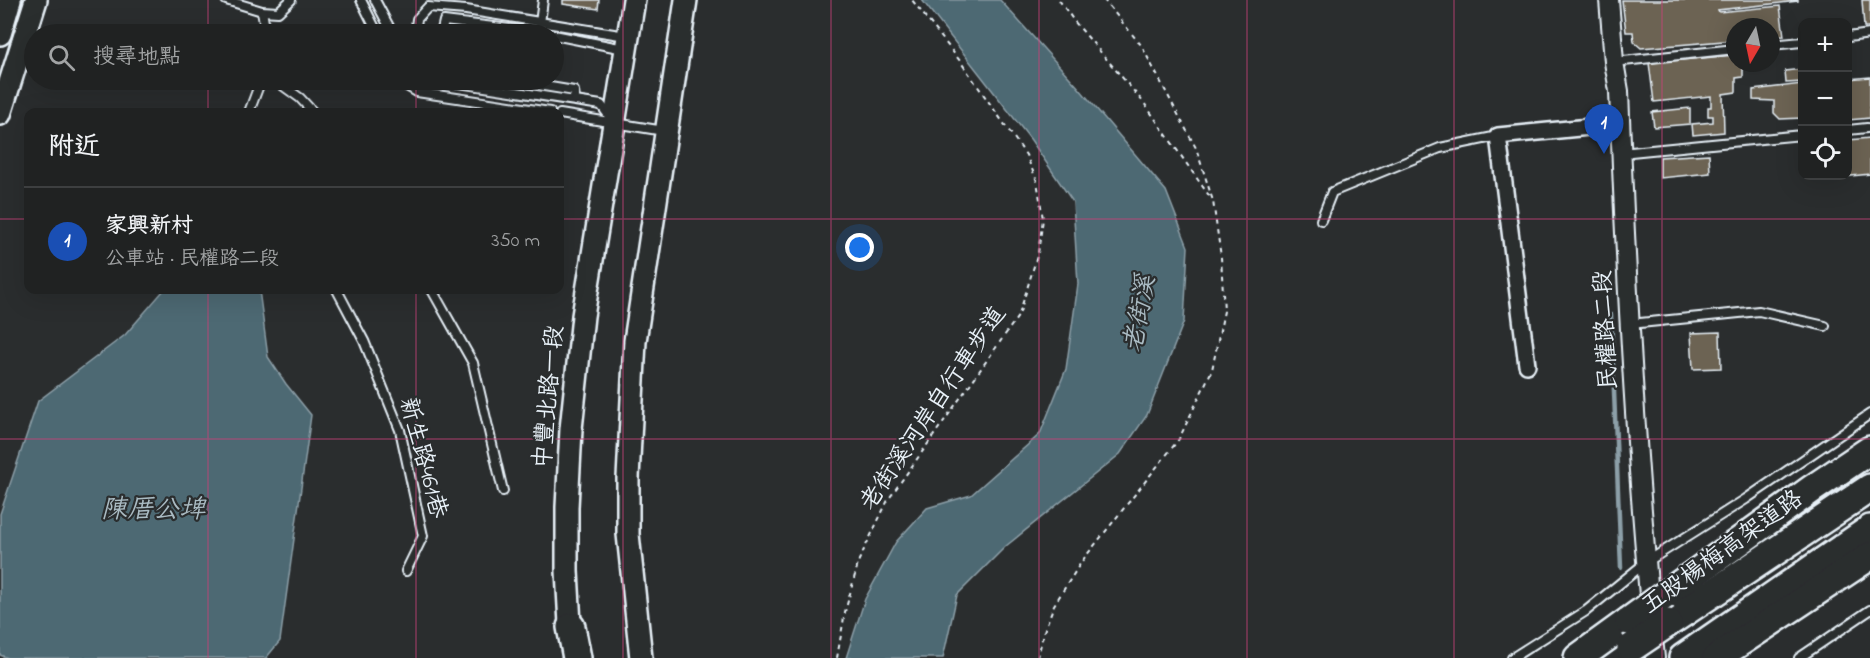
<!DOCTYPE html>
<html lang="zh-TW">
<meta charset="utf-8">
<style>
:root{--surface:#202222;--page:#282a2a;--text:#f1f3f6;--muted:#a2a4a5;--line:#3d3f40;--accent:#ffd166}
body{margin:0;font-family:"Indie Flower","LXGW WenKai TC",sans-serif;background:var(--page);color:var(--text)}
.controls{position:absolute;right:18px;top:18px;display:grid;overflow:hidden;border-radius:12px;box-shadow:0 6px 24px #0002}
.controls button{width:54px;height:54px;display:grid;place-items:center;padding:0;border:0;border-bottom:2px solid var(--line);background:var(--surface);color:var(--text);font:30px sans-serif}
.compass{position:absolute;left:1726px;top:18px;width:54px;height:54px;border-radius:50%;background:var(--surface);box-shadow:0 6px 24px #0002;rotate:189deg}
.you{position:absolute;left:860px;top:248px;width:21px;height:21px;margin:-15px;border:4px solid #fff;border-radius:50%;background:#1a73e8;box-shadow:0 0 0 9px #1a73e833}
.badge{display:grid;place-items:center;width:39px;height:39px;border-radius:50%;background:var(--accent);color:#fff;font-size:20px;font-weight:700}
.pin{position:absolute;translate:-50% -50px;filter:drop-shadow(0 2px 3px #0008)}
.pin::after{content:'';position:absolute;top:32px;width:21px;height:18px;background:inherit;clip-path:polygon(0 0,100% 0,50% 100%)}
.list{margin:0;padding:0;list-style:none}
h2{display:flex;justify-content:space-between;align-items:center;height:78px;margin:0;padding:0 24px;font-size:26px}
h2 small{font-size:20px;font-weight:400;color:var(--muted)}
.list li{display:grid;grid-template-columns:39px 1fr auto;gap:18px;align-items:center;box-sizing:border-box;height:108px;padding:0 24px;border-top:2px solid var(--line)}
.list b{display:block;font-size:22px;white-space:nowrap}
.list p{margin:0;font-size:20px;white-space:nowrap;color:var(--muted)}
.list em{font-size:20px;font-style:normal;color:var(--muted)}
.icon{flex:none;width:33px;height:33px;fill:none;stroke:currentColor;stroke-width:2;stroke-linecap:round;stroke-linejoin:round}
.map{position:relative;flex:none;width:1870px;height:658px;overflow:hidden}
.search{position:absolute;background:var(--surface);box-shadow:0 6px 24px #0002;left:24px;top:24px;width:540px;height:66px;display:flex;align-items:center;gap:15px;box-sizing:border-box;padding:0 21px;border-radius:33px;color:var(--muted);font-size:22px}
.panel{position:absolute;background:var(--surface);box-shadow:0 6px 24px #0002;left:24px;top:108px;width:540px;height:186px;border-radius:12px}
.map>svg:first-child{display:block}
</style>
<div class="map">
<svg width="1870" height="658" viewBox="0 0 1870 658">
<rect width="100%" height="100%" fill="#2a2d2e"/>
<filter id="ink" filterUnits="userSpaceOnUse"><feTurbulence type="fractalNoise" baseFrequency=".0167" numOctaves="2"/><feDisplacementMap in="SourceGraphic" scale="12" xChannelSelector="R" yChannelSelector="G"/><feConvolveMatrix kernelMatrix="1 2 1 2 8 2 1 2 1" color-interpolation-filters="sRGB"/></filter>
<g filter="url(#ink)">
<g fill="#4e6973" stroke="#8c9fa8" stroke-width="1.5">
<path d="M922,0H1000L1079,88L1166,191L1188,247L1184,321L1147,415L1120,454L1006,546L957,595L943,658H846L865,599L896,542L927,508L971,495L1040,434L1066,369L1078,284L1073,202L1031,140Z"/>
<path d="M164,290H259L268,357L286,384L311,415L280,641L266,658H8L0,655V514L38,401L125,335Z"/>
</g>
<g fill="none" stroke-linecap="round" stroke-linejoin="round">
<path stroke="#8c9fa8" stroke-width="4.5" d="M1611,315L1621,568"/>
</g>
<g fill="#6c6353" stroke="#e8f1f8" stroke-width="1.5">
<path d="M563,0H599L598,9L563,4Z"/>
<path d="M1622,0H1798V1L1718,10L1719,12L1780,6L1784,36L1771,37V27H1735V40L1641,48L1634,42L1633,32H1626Z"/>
<path d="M1862,0H1870V27H1864Z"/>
<path d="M1735,55V63H1743V77L1736,78V92L1723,94L1724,132L1693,135L1692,124L1713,122V116H1708V107H1711V96L1654,102L1649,63Z"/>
<path d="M1802,69V82L1786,83L1785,71Z"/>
<path d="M1870,77V118L1848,120V79Z"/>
<path d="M1802,84V118L1780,119L1774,113V101L1753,100V90Z"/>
<path d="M1690,108V124L1654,127L1652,112Z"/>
<path d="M1870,138V174L1832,178V176H1848V140Z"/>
<path d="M1709,154L1710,173L1660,178V157Z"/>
<path d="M1720,332L1721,368L1693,369L1691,333Z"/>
</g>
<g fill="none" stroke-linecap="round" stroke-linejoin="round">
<g stroke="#e8f1f8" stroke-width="12">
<g id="service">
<path d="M226,0L262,11L278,12L291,0"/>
<path d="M361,0L378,34"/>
<path d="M375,0L393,34"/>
<path d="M262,11L266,34"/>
<path d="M540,23L543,0"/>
<path d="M415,34L417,19L428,7L466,10L626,36"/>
<path d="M441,34L444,21L553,34"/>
<path d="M554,35L624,49"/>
<path d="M1848,37L1870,34"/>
<path d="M1771,45L1802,42"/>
<path d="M1614,62L1735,49"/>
<path d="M275,80L300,98L313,112"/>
<path d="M399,80L400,82L417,92L550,112"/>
<path d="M439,80L601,105L610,117"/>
<path d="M508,80L574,91L575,100"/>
<path d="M249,112L261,80"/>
<path d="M560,114L664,131"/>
<path d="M1848,130L1867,128"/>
<path d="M1621,153L1802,135"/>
<path d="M1321,220L1332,192L1440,148L1498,136"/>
<path d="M337,290L364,341L400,430L423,536L406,571"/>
<path d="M432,290L473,363L503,491"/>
<path d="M1630,324L1759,311L1825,326"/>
<path d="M1512,658L1586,611L1645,563L1746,499L1870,414"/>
<path d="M1799,658L1870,610"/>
</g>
</g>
<g stroke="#e8f1f8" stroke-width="20">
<path id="minor" d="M1527,365L1498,136L1620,124"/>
</g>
<g stroke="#e8f1f8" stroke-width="22">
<path id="tertiary" d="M1609,0L1614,62L1619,91C1626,280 1636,470 1655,658"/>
</g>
<g stroke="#e8f1f8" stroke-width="26">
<g id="secondary">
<path d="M0,34L10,0"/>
<path d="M0,114L36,0"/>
<path d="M571,642L567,571V507L571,429L583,316L634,0"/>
<path d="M641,658L628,534V478L635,341L686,0"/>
</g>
</g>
<g stroke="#e8f1f8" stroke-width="32">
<g id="motorway">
<path d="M1665,595L1812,489L1870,450"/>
<path d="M1668,623L1870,488"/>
<path d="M571,627L577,658"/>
<path d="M1578,658L1629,621"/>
<path d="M1683,658L1870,529"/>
<path d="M1716,658L1870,556"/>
</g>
</g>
<g stroke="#e8f1f8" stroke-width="2" stroke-dasharray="4.5 4.5" stroke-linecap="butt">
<path d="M1059,0L1074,21L1144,103L1210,197"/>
<path d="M837,658L845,612L859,560L888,500L1019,315L1038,253L1043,219L1037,181L1026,155L960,61L912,0"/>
<path d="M1038,658L1043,634L1054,605L1082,561L1179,439L1212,370L1224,311L1221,257L1213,201L1196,148L1141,45L1104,0"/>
</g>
<use href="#service" stroke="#2a2d2e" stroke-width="8"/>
<use href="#minor" stroke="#2a2d2e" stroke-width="15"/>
<use href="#tertiary" stroke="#2a2d2e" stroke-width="18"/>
<use href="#secondary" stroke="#2a2d2e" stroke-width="21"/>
<use href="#motorway" stroke="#2a2d2e" stroke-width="27"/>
<g stroke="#e8f1f8" stroke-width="32" stroke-linecap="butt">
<g id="motorway-bridge">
<path d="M1629,621L1665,595"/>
<path d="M1631,648L1668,623"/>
</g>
</g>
<use href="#motorway-bridge" stroke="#2a2d2e" stroke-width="27"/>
</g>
</g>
<path fill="none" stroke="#ca437a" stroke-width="1.5" stroke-opacity="0.55" d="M208,0V34M416,0V34M623,0V658M831,0V658M1039,0V658M1247,0V658M1454,0V658M1662,0V658M208,80V112M416,80V112M0,219H28M560,219H1870M208,290V658M416,290V658M0,439H1870"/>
<g text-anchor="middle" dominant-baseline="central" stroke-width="4.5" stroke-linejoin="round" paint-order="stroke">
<g font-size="24" fill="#e8f1f8" stroke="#2a2d2e">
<text transform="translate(1607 330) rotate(-93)">民權路二段</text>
<text transform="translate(550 397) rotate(-85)">中豐北路一段</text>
<text transform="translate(934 409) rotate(-56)">老街溪河岸自行車步道</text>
<text transform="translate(422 458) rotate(75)">新生路461巷</text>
<text transform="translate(1723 553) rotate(-36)">五股楊梅高架道路</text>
</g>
<g font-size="26" font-style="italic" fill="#aabbc3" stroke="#2a2d2e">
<text transform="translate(1141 314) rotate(-80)">老街溪</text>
<text x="153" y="511">陳厝公埤</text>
</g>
</g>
</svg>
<div class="controls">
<button>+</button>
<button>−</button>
<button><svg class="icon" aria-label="locate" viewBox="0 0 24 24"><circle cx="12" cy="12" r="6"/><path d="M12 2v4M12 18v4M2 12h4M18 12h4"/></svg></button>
</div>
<svg class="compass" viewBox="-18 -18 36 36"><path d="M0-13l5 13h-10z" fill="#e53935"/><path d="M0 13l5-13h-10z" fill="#a2a4a5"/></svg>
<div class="you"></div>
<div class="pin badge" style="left:1604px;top:154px;background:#1a4fb4">1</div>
<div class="search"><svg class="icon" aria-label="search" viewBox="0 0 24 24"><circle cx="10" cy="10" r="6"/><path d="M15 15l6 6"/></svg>搜尋地點</div>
<section class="panel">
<h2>附近<small></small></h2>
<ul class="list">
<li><span class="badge" style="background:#1a4fb4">1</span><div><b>家興新村</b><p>公車站 · 民權路二段</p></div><em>350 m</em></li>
</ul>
</section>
</div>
